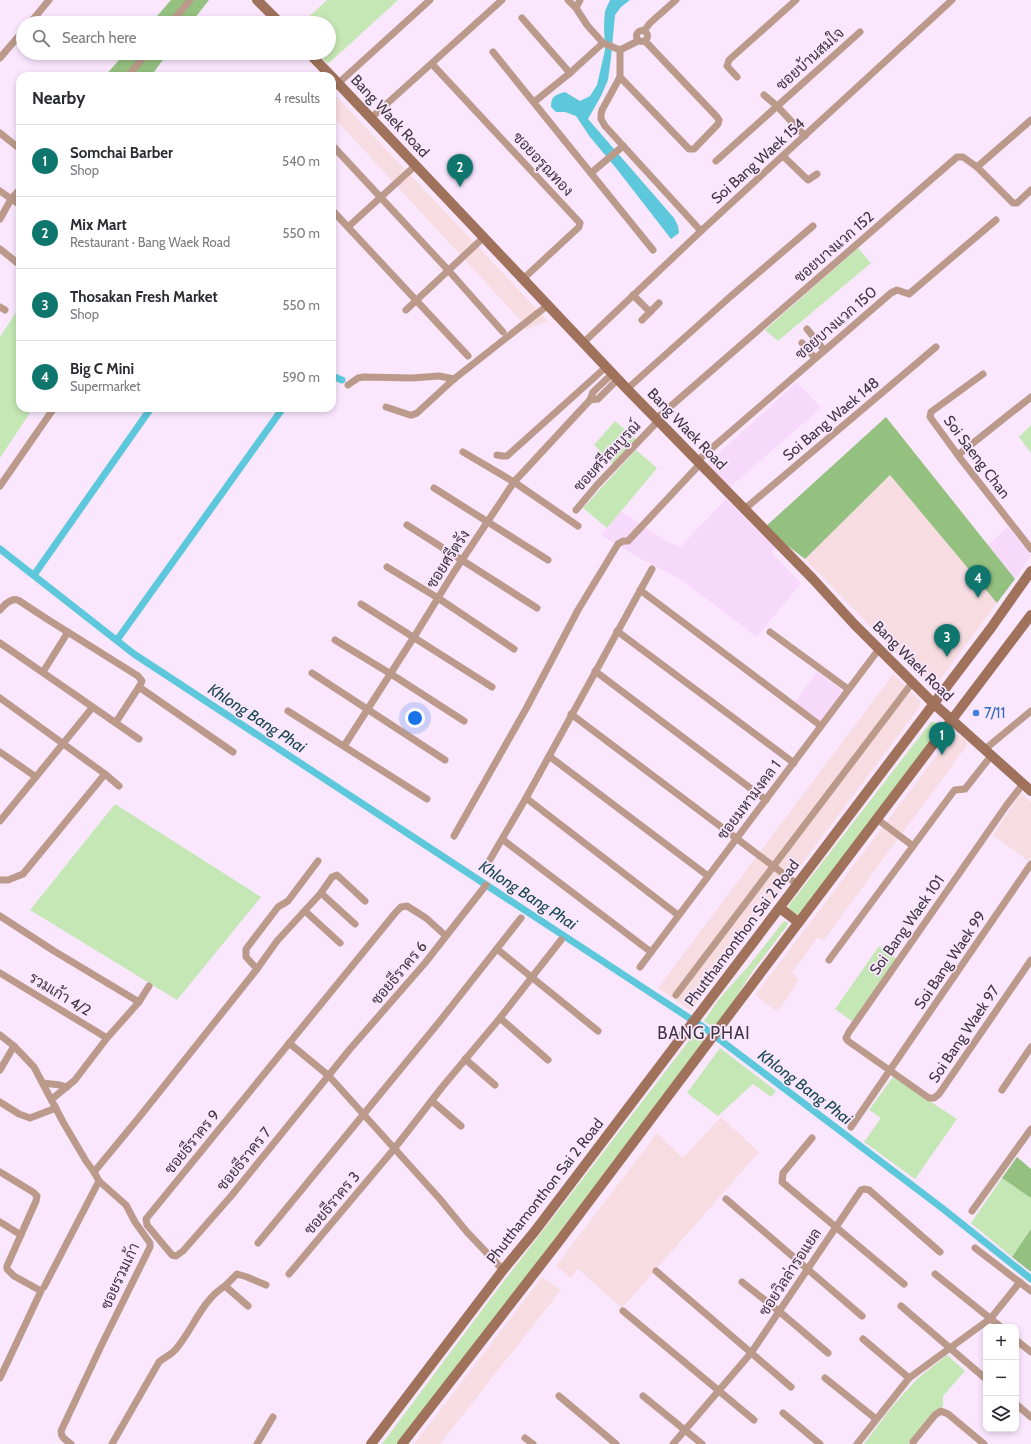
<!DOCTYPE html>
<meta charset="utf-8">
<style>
:root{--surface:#fff;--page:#f2f2f3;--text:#2b2b33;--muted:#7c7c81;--line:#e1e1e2;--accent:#0f766e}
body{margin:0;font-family:Cabin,Sarabun,sans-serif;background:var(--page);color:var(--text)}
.controls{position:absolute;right:12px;bottom:12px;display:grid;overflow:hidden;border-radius:8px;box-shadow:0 2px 6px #0003}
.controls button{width:36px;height:36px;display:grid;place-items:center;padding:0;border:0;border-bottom:1px solid var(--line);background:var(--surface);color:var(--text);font:20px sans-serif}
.you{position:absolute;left:415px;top:718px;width:14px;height:14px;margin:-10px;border:3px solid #fff;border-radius:50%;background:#1a73e8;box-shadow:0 0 0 6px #1a73e833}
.badge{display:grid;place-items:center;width:26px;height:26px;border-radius:50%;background:var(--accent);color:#fff;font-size:13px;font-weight:700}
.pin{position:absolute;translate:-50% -33px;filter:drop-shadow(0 1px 2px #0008)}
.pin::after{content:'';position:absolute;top:21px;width:14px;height:12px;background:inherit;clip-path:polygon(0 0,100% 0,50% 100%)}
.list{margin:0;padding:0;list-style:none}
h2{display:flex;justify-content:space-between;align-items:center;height:52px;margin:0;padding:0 16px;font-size:17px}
h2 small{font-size:13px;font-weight:400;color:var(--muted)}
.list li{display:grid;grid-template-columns:26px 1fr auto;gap:12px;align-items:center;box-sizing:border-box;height:72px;padding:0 16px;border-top:1px solid var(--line)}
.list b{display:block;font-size:15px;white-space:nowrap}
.list p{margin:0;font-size:13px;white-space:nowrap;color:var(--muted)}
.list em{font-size:13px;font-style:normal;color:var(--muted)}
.icon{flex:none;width:22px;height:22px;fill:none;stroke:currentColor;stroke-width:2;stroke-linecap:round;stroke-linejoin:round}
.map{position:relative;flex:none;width:1031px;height:1444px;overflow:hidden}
.search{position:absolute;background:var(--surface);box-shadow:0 2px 6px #0003;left:16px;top:16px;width:320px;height:44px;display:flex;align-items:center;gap:10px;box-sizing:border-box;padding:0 14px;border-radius:22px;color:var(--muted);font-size:15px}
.panel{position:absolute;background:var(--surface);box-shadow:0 2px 6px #0003;left:16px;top:72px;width:320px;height:340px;border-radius:12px}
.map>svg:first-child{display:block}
</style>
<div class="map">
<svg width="1031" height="1444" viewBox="0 0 1031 1444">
<rect width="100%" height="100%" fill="#fae7fe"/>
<g fill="#f7dde1">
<path d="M333,93L548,321L526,330L521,321L337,121L334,122L332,120Z"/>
<path d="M890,475L997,603L938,682L932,684L923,681L805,559Z"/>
<path d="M893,674L920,701L919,708L691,1011L658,988Z"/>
<path d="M956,734L963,738L968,744L823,941L818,937L792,973L799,980L778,1012L755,995L951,737Z"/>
<path d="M1021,793L1031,802V857L1028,861L993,835Z"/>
<path d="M721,1117L759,1152L622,1308L578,1269L571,1278L556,1266L657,1133L683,1158Z"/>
<path d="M542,1277L561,1290L440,1444H414Z"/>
</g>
<g fill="#f7d9fb">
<path d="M797,382L821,408L729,488L707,464Z"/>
<path d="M726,499L776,548L771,552L801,583L757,637L683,581L634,555L601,535L621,511L666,541L680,547Z"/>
<path d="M1008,527L1031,555L1015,579L988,545Z"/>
<path d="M817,672L843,691L820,721L795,702Z"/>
</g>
<g fill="#c4e7b5">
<path d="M327,0H398L328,64L318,53H329V23H302Z"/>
<path d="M858,248L871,263L778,341L765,330Z"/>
<path d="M20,306V408H33L0,458V337Z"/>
<path d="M615,421L637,440L613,464L594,445Z"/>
<path d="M1031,425V453L1019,437Z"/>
<path d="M636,450L657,468L607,528L583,508Z"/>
<path d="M931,722H934L940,728L797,919L787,908Z"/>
<path d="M115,804L261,897L177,1000L30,910Z"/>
<path d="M786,921L788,923L787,926L753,971L727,1011L713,1028L704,1021L719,999L751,963L783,922Z"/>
<path d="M879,946L897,959L853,1022L835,1009Z"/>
<path d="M695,1033L705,1039L485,1331L397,1444H382L491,1298Z"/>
<path d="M720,1048L776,1091L771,1097L753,1084L718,1116L687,1093Z"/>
<path d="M893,1077L957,1119L915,1179L864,1142L881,1118L869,1110Z"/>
<path d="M1002,1178L1031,1198V1229L1012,1257L971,1223Z"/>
<path d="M947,1355L965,1371L943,1396V1406L908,1444H864L891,1408L917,1379Z"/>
</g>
<g fill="#94c180">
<path d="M171,0H209L191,23H151Z"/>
<path d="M125,53H168L151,76H105Z"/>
<path d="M886,417L1015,579L997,603L890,475L805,559L764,528Z"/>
<path d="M1017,1157L1031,1169V1198L1002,1178Z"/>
<path d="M1031,1229V1272L1012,1257Z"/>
</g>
<path fill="#5dc8dc" d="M610,0H630L621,7L615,15L611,58L608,80L601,96L588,119L674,218L678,226L679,233L671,239L616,168L590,137L576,116L565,112H556L551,107C551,96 555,95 565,92L580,101L590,96L597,85L605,50L604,25L605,11Z"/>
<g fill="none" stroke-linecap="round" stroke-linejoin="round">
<g stroke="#5dc8dc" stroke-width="7">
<path d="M332,376L342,380"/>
<path d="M0,549L134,654L703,1027L942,1208L1031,1279"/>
<path d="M34,575L151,408"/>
<path d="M117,640L283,408"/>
</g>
<g stroke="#bb9a8b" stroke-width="7">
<path d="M568,0L576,8"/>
<path d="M580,0L576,8L587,25L603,43"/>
<path d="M522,18L570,73"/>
<path d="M30,23L49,0"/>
<path d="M171,23L190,0"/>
<circle cx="642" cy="36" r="5.5"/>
<path d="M644,31L650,23L676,0"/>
<path d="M620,50L638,41"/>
<path d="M493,52L653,250"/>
<path d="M0,58L23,31"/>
<path d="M432,64L580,223L579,227L523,279"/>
<path d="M128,76L147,53"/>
<path d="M620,77L689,149H694L718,124L719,120L717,117L645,41"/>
<path d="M737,77L727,66L729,60L796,0"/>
<path d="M332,89L430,0"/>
<path d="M764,95L777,106L805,136"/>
<path d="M534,102L570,73L603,43L620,50V77L602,110L601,115V119L605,126L701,231"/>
<path d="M371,118L502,0"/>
<path d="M0,133L20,149"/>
<path d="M332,145L449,271L503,332"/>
<path d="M783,156L808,180L817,174"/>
<path d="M716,161L860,32"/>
<path d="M977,167L1013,203H1017L1031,190"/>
<path d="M591,173L623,146"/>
<path d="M0,191L20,205"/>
<path d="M332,210L468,356"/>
<path d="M0,219L11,199L20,189"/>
<path d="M348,227L416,165"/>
<path d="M0,249L20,265"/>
<path d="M633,295L650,312"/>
<path d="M0,307L5,310"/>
<path d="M406,310L483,238"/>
<path d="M642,320L659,303"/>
<path d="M807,329L824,350"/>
<path d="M583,343L701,231L952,0"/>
<path d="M802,343L815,358"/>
<path d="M983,374L935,409L931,412L930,417L960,458L1031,549"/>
<path d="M348,385L358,378L364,377L412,378L439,376L454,379"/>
<path d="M627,389L731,296L813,226"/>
<path d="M590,400L598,399L618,379"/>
<path d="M386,407L410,415H412L417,413L454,379L548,305"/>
<path d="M656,419L957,157H963L977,167L1031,120"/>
<path d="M463,452L514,482L578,526"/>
<path d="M497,455L502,456H507L606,367"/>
<path d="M958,455L1031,397"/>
<path d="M697,461L891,293L897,290L909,294L996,220"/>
<path d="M0,486L54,408"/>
<path d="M434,488L548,560"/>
<path d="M741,507H747L936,347"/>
<path d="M576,510L597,485L658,421"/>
<path d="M407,525L537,608"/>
<path d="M387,567L438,598L514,649"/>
<path d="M640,590L821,726"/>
<path d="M361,604L492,687"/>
<path d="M0,610C4,605 11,598 18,600L47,619L138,676L142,681L139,687"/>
<path d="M617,631L794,763"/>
<path d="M770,632L848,689"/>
<path d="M335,640L391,674L464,721"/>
<path d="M0,643L139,739"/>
<path d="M595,671L766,800"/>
<path d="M43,672L68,632"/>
<path d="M312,673L445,760"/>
<path d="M0,698L105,774L119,786"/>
<path d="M288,711L427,799"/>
<path d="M571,714L797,884"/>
<path d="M116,722L139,687L233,752"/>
<path d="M344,746L414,637L454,572L514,482L590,400L593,392L612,374"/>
<path d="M984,750L1031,711"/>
<path d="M0,752L36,777"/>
<path d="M549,756L708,876"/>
<path d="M1023,784L1006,806L849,1032L846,1038L848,1041L929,1098H934L939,1094L1031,960"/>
<path d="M526,798L678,915"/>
<path d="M877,819L913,846"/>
<path d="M0,821L92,708"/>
<path d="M454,836L527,707L578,610L618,544L623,541H628L700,464"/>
<path d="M502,839L651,952"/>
<path d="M488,863L526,798L652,569"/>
<path d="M0,880H8L23,874L105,774"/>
<path d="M321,893L355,924"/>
<path d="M305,911L340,943"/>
<path d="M0,916L54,951L139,1002"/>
<path d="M446,936L426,918L407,906L401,907L396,912L146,1219L147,1225L172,1255L176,1256L183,1251L232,1195L350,1049L425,963L486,885"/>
<path d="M497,949L598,1031"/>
<path d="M829,960L953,792L955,790L965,789L991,756"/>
<path d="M640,967L879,649"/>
<path d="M257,969L246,957V949L278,907L288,901L318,861"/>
<path d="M0,973L107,1038"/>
<path d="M676,995L912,683"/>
<path d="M500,1018L548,1060"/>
<path d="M0,1035L14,1046L34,1067L63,1122L86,1161L94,1172L99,1181L126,1205L135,1222L150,1243V1247L102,1344L61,1431C61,1438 66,1440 71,1444"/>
<path d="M289,1043L329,1076L439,1198L467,1232L503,1270"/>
<path d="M465,1059L495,1085"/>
<path d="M0,1070L14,1046"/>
<path d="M43,1083L60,1085L67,1087"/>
<path d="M1002,1090L1031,1047"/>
<path d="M52,1099L75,1080L107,1038L139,1002L149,986"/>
<path d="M432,1101L461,1126"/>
<path d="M0,1102L19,1114L30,1118L56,1108"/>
<path d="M851,1127L1031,864"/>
<path d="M812,1138L783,1173L782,1182L904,1284"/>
<path d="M0,1172L33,1192L37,1196L36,1201L7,1266V1269L14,1276L41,1291L0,1378"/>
<path d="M94,1172L141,1115L257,969L277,941L321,893L332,877L337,875L365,901"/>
<path d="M726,1199L862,1316"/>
<path d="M972,1211L1031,1129"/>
<path d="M0,1222L21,1235"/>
<path d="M258,1243L440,1021L521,918"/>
<path d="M975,1248L1031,1291"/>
<path d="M656,1271L791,1387"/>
<path d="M289,1274L394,1149L443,1086L500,1018L561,940"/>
<path d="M935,1274L1001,1327"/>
<path d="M742,1282L780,1312L828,1353"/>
<path d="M225,1286L237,1274L247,1277L266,1285"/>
<path d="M44,1287L99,1181"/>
<path d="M901,1306L986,1379"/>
<path d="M623,1311L754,1420"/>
<path d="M863,1339L909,1378"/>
<path d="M1016,1340L1031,1352"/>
<path d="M825,1378L876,1419"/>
<path d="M559,1396L616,1444"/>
<path d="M643,1396L702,1444"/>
<path d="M1016,1404L1031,1417"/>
<path d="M783,1413L820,1444"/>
<path d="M525,1438L533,1444"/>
<path d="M112,1444L159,1362C165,1357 171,1355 176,1349C193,1329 202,1300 225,1286L248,1306"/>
<path d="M257,1444L273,1417"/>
<path d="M673,1444L751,1353L861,1190L864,1189L869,1190L940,1252"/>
<path d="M857,1444L909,1378L991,1318L1020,1282"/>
<path d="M913,1444V1442L935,1415L941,1411L948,1414L984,1444"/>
</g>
<g stroke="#a0715b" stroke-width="10">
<path d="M257,0L280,23"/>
<path d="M309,53L331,76"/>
<path d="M332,77L627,389L813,579L854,624L934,704L1031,791"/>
<path d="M780,908L798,922"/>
<path d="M371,1444L503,1270L535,1231L991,628L1031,571"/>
<path d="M402,1444L560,1240L765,967L1031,615"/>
</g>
</g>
<circle fill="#3f7fe0" stroke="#fae7fe" stroke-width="1.5" cx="976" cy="713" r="4"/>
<g text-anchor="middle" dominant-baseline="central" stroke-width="3.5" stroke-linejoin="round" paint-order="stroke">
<g font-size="15" fill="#403641" stroke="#fae7fe">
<text transform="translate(810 59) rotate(-42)">ซอยบ้านสมใจ</text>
<text transform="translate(390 116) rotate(47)">Bang Waek Road</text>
<text transform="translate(758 161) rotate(-42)">Soi Bang Waek 154</text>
<text transform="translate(543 164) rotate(47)">ซอยอรุณทอง</text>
<text transform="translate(834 247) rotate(-41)">ซอยบางแวก 152</text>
<text transform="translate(836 323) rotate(-41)">ซอยบางแวก 150</text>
<text transform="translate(831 419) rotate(-40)">Soi Bang Waek 148</text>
<text transform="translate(687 429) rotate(46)">Bang Waek Road</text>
<text transform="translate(607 456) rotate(-47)">ซอยศรีสมบูรณ์</text>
<text transform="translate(977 457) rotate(53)">Soi Saeng Chan</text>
<text transform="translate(448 559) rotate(-57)">ซอยศรีตรัง</text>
<text transform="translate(913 661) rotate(45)">Bang Waek Road</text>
<text transform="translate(749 800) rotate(-53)">ซอยมหามงคล 1</text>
<text transform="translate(907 925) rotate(-55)">Soi Bang Waek 101</text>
<text transform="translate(742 933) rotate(-53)">Phutthamonthon Sai 2 Road</text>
<text transform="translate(950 960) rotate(-56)">Soi Bang Waek 99</text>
<text transform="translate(399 973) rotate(-50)">ซอยธีราคร 6</text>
<text transform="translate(60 994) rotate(31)">รวมเก้า 4/2</text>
<text transform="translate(964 1034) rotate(-56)">Soi Bang Waek 97</text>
<text transform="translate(192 1142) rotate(-51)">ซอยธีราคร 9</text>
<text transform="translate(244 1159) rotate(-51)">ซอยธีราคร 7</text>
<text transform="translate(545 1191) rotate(-52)">Phutthamonthon Sai 2 Road</text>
<text transform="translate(332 1203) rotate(-50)">ซอยธีราคร 3</text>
<text transform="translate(790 1272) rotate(-57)">ซอยวิลล่ารอแยล</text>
<text transform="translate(120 1276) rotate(-65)">ซอยรวมเก้า</text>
</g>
<g font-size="15" fill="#366cbe" stroke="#fae7fe" text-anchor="start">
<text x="984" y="713">7/11</text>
</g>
<g font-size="16" font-style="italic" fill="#184851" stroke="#fae7fe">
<text transform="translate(257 718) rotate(33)">Khlong Bang Phai</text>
<text transform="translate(528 895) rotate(33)">Khlong Bang Phai</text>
<text transform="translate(805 1087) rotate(37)">Khlong Bang Phai</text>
</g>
<g font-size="17" letter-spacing="1" fill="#403641" stroke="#fae7fe">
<text x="704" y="1033">BANG PHAI</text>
</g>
</g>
</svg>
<div class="controls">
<button>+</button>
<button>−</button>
<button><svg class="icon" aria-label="layers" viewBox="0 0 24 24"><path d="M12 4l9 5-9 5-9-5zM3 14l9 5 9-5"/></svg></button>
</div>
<div class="you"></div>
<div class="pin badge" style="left:942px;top:755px">1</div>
<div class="pin badge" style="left:460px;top:187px">2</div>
<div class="pin badge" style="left:947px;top:657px">3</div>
<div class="pin badge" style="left:978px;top:598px">4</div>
<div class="search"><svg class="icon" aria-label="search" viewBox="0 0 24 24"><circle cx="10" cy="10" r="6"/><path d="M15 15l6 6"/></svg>Search here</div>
<section class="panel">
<h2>Nearby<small>4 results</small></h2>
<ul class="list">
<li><span class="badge">1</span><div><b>Somchai Barber</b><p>Shop</p></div><em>540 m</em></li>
<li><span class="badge">2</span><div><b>Mix Mart</b><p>Restaurant · Bang Waek Road</p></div><em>550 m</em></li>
<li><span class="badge">3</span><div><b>Thosakan Fresh Market</b><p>Shop</p></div><em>550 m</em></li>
<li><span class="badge">4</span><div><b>Big C Mini</b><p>Supermarket</p></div><em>590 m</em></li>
</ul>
</section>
</div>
